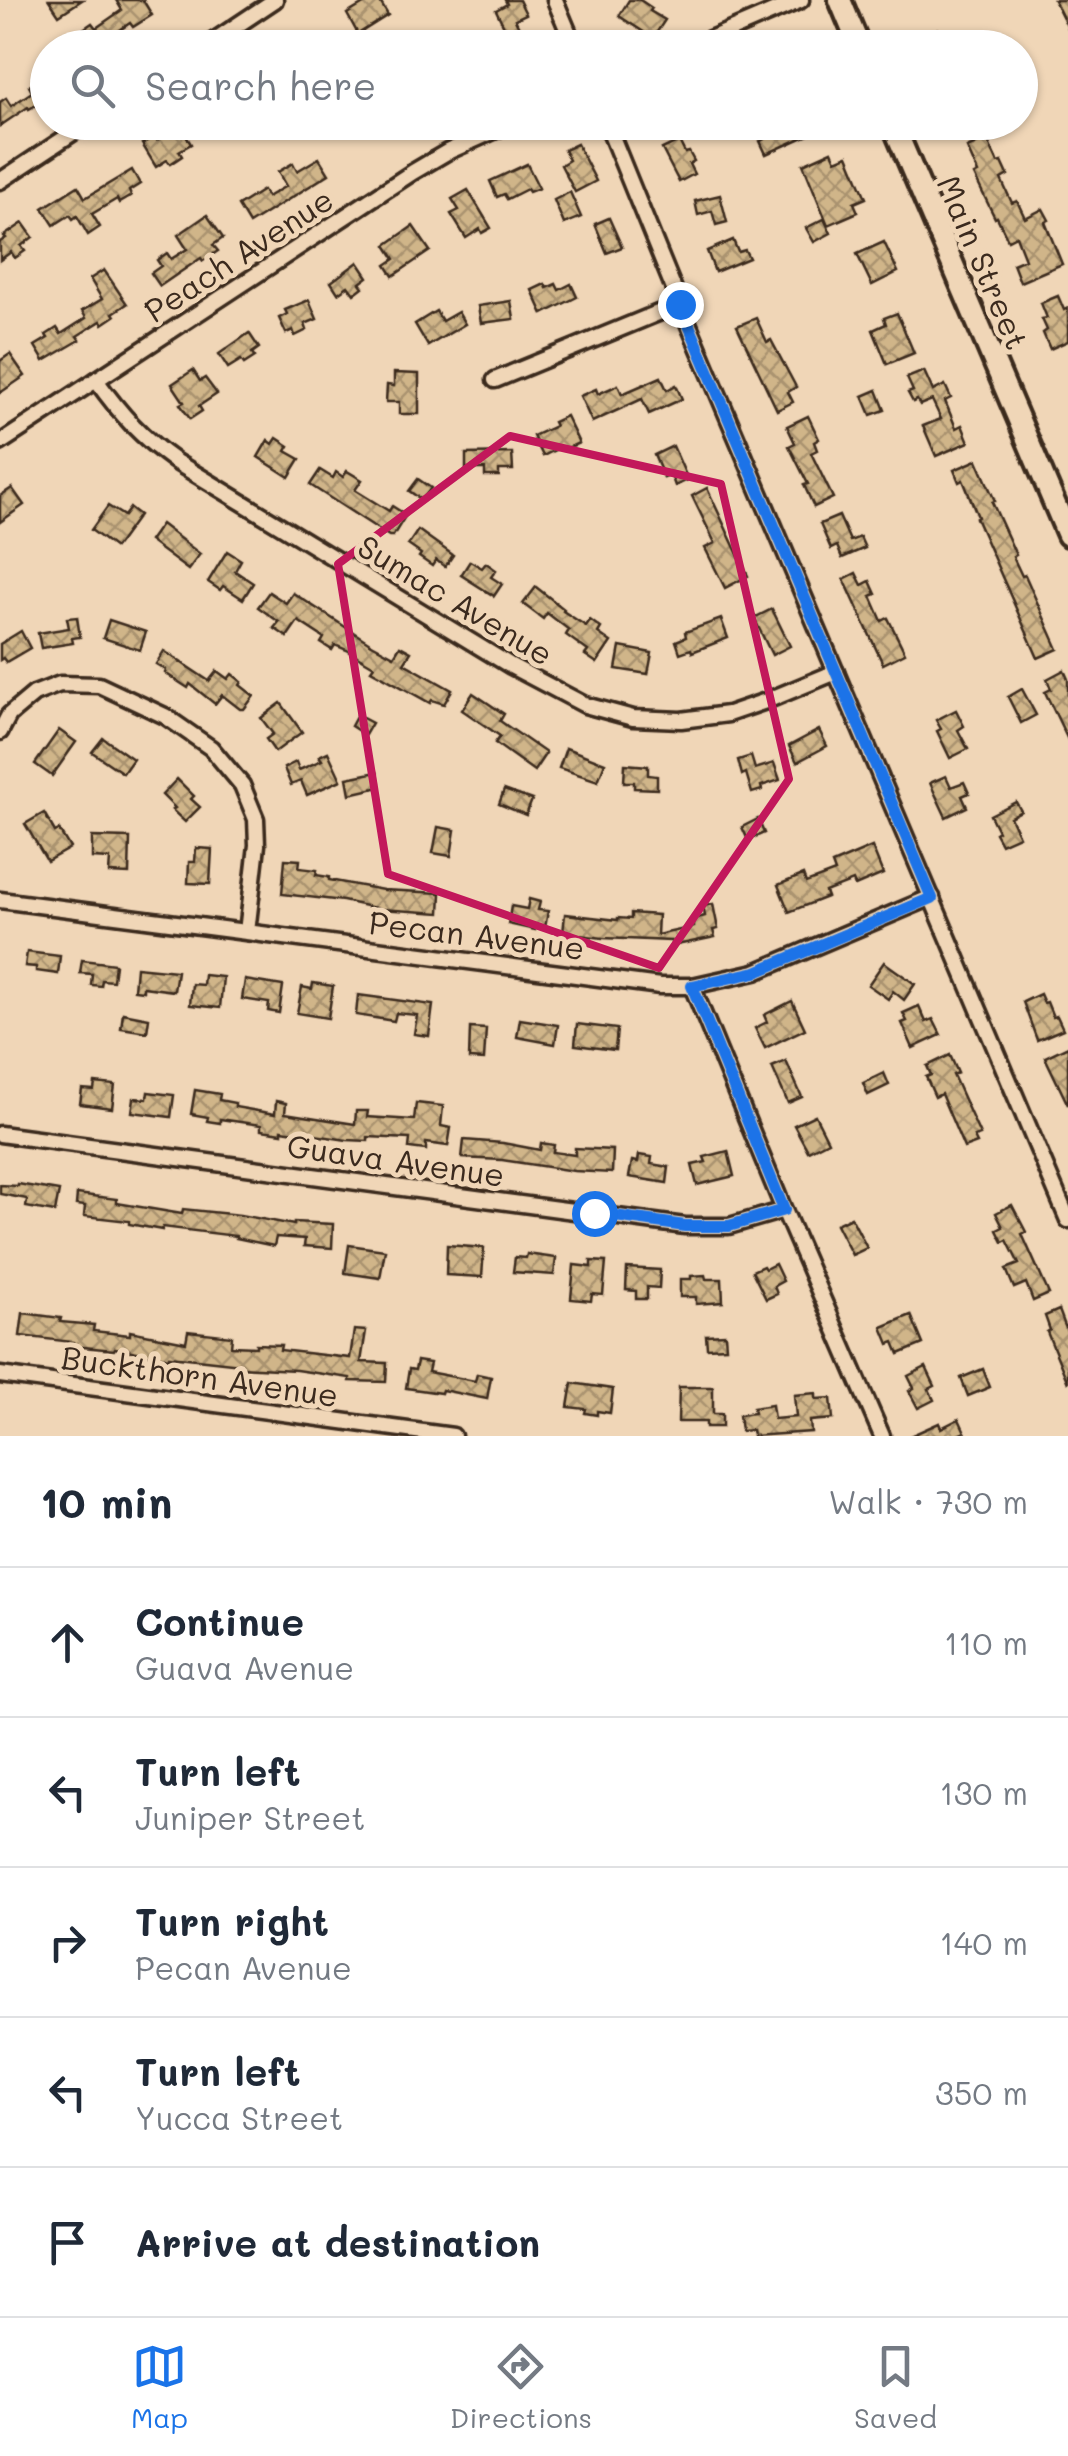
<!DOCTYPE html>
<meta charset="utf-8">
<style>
:root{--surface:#fff;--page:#f2f2f3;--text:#1f2937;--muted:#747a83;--line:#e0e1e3;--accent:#1a73e8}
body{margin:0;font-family:Mali,sans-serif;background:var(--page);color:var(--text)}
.stop{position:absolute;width:30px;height:30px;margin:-22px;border:8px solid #1a73e8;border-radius:50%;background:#fff}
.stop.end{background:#1a73e8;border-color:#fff;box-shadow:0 2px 10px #0008}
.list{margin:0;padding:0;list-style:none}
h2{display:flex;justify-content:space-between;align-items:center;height:130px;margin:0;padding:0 40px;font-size:42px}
h2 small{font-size:32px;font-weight:400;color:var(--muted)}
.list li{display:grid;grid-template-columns:65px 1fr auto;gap:30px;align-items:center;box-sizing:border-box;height:150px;padding:0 40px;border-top:2px solid var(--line)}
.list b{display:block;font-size:38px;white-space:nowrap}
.list p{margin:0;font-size:32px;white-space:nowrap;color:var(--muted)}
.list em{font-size:32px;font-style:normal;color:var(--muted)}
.icon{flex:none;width:55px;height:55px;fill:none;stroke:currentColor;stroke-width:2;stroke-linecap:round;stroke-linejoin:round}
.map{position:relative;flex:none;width:1068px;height:1436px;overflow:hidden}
.search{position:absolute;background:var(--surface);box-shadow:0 2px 8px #0004;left:30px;right:30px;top:30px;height:110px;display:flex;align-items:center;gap:25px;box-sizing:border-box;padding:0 35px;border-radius:55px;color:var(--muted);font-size:38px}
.sheet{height:880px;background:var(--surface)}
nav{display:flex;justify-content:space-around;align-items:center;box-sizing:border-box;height:140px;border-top:2px solid var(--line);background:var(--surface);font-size:28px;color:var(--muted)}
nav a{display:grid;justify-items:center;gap:5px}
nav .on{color:var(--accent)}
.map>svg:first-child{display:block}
</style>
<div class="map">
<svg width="1068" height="1436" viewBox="0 0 1068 1436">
<defs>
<pattern id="building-cross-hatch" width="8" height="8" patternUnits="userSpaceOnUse" patternTransform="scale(2.5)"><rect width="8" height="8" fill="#d0b589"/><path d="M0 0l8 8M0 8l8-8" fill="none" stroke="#aa936f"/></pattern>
</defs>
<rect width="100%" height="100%" fill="#f0d6b7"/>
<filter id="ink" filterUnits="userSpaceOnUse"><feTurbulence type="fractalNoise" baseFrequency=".01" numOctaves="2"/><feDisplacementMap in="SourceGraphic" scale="20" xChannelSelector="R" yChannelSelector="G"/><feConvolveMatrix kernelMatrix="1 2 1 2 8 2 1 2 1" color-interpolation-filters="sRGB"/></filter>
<g filter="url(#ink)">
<g fill="url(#building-cross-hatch)" stroke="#3b2a1e" stroke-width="2.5">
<path d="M49,0H82L59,15Z"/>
<path d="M116,0H143L152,15L133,27L130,23L104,41L109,48H80L73,36L92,23L96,28L122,10Z"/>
<path d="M363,0H379L388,15L358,34L347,14L365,3Z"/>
<path d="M505,0H519L526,14L515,19L523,35L511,41L496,10L507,4Z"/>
<path d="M629,0H640L652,8L650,11L665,20L653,38L619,16Z"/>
<path d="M1054,0H1068V28Z"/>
<path d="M937,29L947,48H931L924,36Z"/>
<path d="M48,74V98L29,109L28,107L0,126V102L6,98L11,106L32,92L29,86Z"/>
<path d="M782,122H837L766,154L760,141L785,129Z"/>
<path d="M182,129L191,144L179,151L182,156L170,164L167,160L156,167L142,144L155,136L157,140L168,132L171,136Z"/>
<path d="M987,139L998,163L1002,162L1008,175L1001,179L1012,203L1017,201L1025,218L1043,209L1049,220L1045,222L1062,264L1020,282L1013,264L1025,259L1016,236L1008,240L997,217L995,218L974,175L978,173L967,148Z"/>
<path d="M679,141L685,153L689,152L694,161L689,164L694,174L679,182L662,149Z"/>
<path d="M577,144L596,181L575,192L561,165L569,160L564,150Z"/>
<path d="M832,151L836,160L848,155L866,198L854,203L858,212L828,225L803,164Z"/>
<path d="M319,158L329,174L249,224L238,206L263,190L267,197L286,186L278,172L293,163L297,171Z"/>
<path d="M527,164L539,188L529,192L527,189L507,199L504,194L497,197L490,181Z"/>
<path d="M132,170L140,184L129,191L131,196L119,203L117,199L92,214L100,227L88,235L77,216L73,219L70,215L54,225L43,208L78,186L85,198Z"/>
<path d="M468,190L491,228L482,233L480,229L466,238L451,214L459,210L452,199Z"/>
<path d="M570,192L581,217L564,224L554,200Z"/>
<path d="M720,195L727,222L716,225L712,211L698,215L695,201Z"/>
<path d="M207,215L223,238L213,245L218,251L203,261L201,258L160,286L151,273L161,266L157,260L167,253L171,259L187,249L178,235Z"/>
<path d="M609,218L622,247L607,253L595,224Z"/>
<path d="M824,219L831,233L814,242L806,228Z"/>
<path d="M23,223L33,237L21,246L25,251L15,258L11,252L0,260V242L6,238L4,236Z"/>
<path d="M413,226L430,251L393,276L386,265L395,259L386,245Z"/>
<path d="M733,240L738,252L745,250L749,258L715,272L707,251Z"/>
<path d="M884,242L898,272L872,285L857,254Z"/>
<path d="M358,262L368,277L360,283L363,287L354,294L348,286L338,293L331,282Z"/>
<path d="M104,270L127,304L113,313L115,316L103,324L101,321L77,336L80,340L44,361L35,346L48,338L46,335L57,328L61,334L86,318L82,311L102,299L90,279Z"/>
<path d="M545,284L547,288L556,284L559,290L571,284L577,297L543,314L532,290Z"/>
<path d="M1058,296L1064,310L1068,308V341L1050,349L1043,333L1047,330L1042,319L1047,318L1041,303Z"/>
<path d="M309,300L317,319L305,324L307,330L295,336L293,330L286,333L279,318L287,314L285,310Z"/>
<path d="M511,301L514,319L481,323L478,306Z"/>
<path d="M436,311L442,321L458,312L465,324L428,346L415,324Z"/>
<path d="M897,313L914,353L887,364L873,330L886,324L884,318Z"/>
<path d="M756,318L767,342L771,340L796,387L788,392L793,402L777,410L737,326Z"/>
<path d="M249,333L259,348L252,353L255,357L244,364L241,360L228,368L219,354Z"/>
<path d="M10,354L25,376L0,393V361Z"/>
<path d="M193,370L200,381L205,378L217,394L199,406L202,411L190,419L180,404L184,402L172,384Z"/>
<path d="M924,371L933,391L945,385L951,398L945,401L956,428L962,425L969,442L936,456L923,426L941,419L932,400L920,405L917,400L913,402L908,393L913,391L907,378Z"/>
<path d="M394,373L419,374V414H399V402H386L387,385L394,386Z"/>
<path d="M661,377L667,390L676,385L682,399L649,414L642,399L592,422L580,396L596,389L598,394L618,385L622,394Z"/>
<path d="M877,390L885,410L871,415L863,396Z"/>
<path d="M566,416L579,443L563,450L561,447L543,456L533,436L555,426L553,422Z"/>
<path d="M808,416L819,439L814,442L817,450L811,453L833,498L814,507L804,485L808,484L789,446L795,443L787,426Z"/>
<path d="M277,438L289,446L286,451L300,459L289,477L258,457L268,440L273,444Z"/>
<path d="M673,446L688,480L675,486L671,475L664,478L654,455Z"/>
<path d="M512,453L513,470H499V476H485V469H466V454Z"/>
<path d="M977,460L995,501L992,502L1016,555L1013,557L1022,576L1025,575L1058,649L1038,658L976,518L978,517L963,480L959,482L954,470Z"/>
<path d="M320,470L333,478L336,472L343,477L347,471L362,480L355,490L389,511L392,506L406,515L393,536H389L310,485Z"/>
<path d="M418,479L431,488L422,500L409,491Z"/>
<path d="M12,488L24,505L0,522V496Z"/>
<path d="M707,488L748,576L725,588L705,548L715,543L692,496Z"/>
<path d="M108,506L124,516L130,508L139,515L115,548L91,530Z"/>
<path d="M839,516L850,541L860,537L865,548L842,558L837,546L831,549L820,524Z"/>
<path d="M161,524L200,554L188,570L149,541Z"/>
<path d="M418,530L453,555L445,567L436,560L432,566L419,557L421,554L408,545Z"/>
<path d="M227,551L241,560L235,571L253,583L243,599L223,586L220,590L208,582Z"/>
<path d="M470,561L482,568L486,563L496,570L491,577L502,584L494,596L461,575Z"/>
<path d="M856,573L862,585L870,581L876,594L871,596L882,621L888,618L905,653L883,664L844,579Z"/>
<path d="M536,587L564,609L563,611L586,626L590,620L601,628L598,633L611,642L597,663L585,655L588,651L566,635L569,630L547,613L543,619L523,604Z"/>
<path d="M269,592L286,603L293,593L370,643L394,656L400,646L411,652L404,663L452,690L444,704L432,700L430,703L371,670L374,666L347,650L335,645L332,650L321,643L324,638L298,621L287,637L274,628L279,622L258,607Z"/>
<path d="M772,609L790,646L772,655L754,618Z"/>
<path d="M77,617L80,637L72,638L73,643L41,648L38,633L69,628L67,618Z"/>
<path d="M721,619L728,638L692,652L691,649L680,653L676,641L686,637L685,632Z"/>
<path d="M109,620L146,632L140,650L103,638Z"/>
<path d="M21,631L30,648L6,662L3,658L0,660V644Z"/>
<path d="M620,647L652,653L648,674L616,669Z"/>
<path d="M164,651L209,681L217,671L228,679L232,674L242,682L240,685L254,696L244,709H240L222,695L215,704L190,684L188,688L165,673L166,670L156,664Z"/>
<path d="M1064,670L1068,679V740L1045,692L1051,689L1047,679Z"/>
<path d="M1022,689L1036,715L1021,723L1008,697Z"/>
<path d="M473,693L504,714L500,721L546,753L534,771L495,743L500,736L462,710Z"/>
<path d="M281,703L302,732L275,752L266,739L273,734L261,718Z"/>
<path d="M956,710L964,726L958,730L968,749L950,758L937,731L941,729L936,720Z"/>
<path d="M357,715L372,723L365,735L351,726Z"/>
<path d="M59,730L76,742L52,776L35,764Z"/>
<path d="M819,730L827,746L797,762L789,746Z"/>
<path d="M103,738L133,759L123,773L92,752Z"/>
<path d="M566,748L605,763L598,781L559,768Z"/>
<path d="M328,752L341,780L307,795L301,781L291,785L284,768L296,762L299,770L322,760L319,756Z"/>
<path d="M751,756L755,769L774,763L780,780L761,786L762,790L752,793L746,773L742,775L738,760Z"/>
<path d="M625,764L648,766V775L657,776V789L634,788V782H624Z"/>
<path d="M377,772L380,787L350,794L347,778Z"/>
<path d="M946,776L951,787L964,782L969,793L962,796L967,807L946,817L930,783Z"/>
<path d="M177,779L194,796L191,799L200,807L185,822L172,810L175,808L162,795Z"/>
<path d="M504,790L532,800L526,815L499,804Z"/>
<path d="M1016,802L1021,811L1010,817L1019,836L1001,844L995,833L998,831L990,815Z"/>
<path d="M44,813L55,832L59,830L70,848L47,861L25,824Z"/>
<path d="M758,819L764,833L748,840L742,827Z"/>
<path d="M438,827L455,830L451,856L433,853Z"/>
<path d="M92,837L130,838L129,874L109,873L110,859L92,858Z"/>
<path d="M872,847L883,874L855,886L853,881L825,892L827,897L789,912L778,885L803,875L806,883L835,872L832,864Z"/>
<path d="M196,848L212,849L210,884L188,883L189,862H195Z"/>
<path d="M285,859L300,860L299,868L317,870L316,875L329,877V880L383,890L441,893L440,913L380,909L343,901L282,894Z"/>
<path d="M529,899L540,902L538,910L548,911L545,928L535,926V930L508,924L511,906L527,909Z"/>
<path d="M713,904L718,929L713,930L715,937L672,946L671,941L603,938L563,933L565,914L618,920V918L631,919V913L658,915L657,935L694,927L693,919L705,916L703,906Z"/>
<path d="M27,952L60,956L58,974L36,971V967L25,966Z"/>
<path d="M82,960L115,964L113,981L102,980L101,986L91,985L92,974L80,973Z"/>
<path d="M884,962L915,984L904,1000L893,991L888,999L868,985Z"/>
<path d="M136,967L177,971L174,991L143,987V991L134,990Z"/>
<path d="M204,975L223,977L220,1008L190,1005L192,984L203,985Z"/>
<path d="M245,980L283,986L279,1013L268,1011L269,1003L242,999Z"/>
<path d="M313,983L333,986L328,1018L297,1013L302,987L312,989Z"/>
<path d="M1040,994L1044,1003L1047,1002L1053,1017L1057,1016L1063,1029L1037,1040L1023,1002Z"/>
<path d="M358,995L433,1005L429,1036L414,1034L417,1015L396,1013L394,1021L356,1015Z"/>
<path d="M792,1001L805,1029L765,1048L755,1028L767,1022L764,1015Z"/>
<path d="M919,1006L926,1022L933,1019L941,1035L913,1048L902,1023L907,1021L903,1013Z"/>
<path d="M123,1013L149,1018L147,1032L121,1028Z"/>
<path d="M520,1019L558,1025L555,1044L517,1037Z"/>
<path d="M577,1024L617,1029L615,1050L575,1045Z"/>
<path d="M470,1028L486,1029L484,1060L469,1059Z"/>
<path d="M1068,1046V1105L1045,1057Z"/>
<path d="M950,1055L958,1073L953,1075L980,1135L974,1137L977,1143L964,1148L941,1094L935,1097L926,1077L931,1075L927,1066Z"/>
<path d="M786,1061L802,1097L788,1103L772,1067Z"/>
<path d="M884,1073L889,1085L868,1095L863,1083Z"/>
<path d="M95,1083L115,1085L112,1108L80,1104L82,1089L94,1090Z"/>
<path d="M195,1090L220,1094L219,1100L235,1103V1107L275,1114L276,1101L286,1103L285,1113L355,1124L356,1111H368L367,1117L414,1120L416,1103L443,1106L441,1126L451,1128L448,1146L426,1143V1150L409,1148L410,1139L368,1137V1141L347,1140L282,1130V1133L261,1130V1125L220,1119V1123L207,1121L208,1117L191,1114Z"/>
<path d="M148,1092L174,1095L171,1117L132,1112L134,1098L147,1099Z"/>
<path d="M815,1115L828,1141L808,1151L794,1125Z"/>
<path d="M464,1140L503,1143L540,1150L541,1143L554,1145L553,1152L575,1155V1148L613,1150L612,1173L574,1171L502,1160L462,1158Z"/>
<path d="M728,1151L734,1176L697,1185L692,1165L706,1162L704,1157Z"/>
<path d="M639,1155L652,1157L651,1164L669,1167L667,1183L629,1177L632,1161L638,1162Z"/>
<path d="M18,1184L59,1191L55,1212L26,1207L27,1199L0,1194V1185L18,1186Z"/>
<path d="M77,1194L117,1199V1203L182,1214L183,1209L240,1215L294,1225V1222L333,1224L332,1248L304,1246L305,1239L276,1237L274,1246L236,1238V1236L163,1227L162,1230L129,1224V1221L84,1216L85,1206L76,1205Z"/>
<path d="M1012,1205L1026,1232L1022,1234L1049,1294L1033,1301L1026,1283L1014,1288L1006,1269L1019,1264L1007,1240L1003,1242L997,1230L1003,1227L996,1213Z"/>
<path d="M851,1217L867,1248L852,1255L836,1224Z"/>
<path d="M349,1245L385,1250L380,1278L345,1273Z"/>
<path d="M447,1245L484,1248L482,1277L446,1275Z"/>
<path d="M527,1254L556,1258L554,1275L513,1272L515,1257L526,1258Z"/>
<path d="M591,1261L606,1262L603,1295L592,1294L591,1301L571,1299L574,1265L591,1267Z"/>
<path d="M775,1264L783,1281L774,1286L777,1294L766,1299L752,1271L763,1266L765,1269Z"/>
<path d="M627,1268L660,1270L659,1288L647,1287V1299H636V1291L626,1290Z"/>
<path d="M705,1275L706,1279H722L723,1302L696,1304V1297H680V1279H691V1276Z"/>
<path d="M1059,1310L1068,1334V1383L1047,1332L1050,1330L1045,1316Z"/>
<path d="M23,1313L61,1318L60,1322L94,1325L93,1331L130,1335V1331L186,1342L188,1331L232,1336L231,1346L256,1347V1344L281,1345L280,1350L350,1358L354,1330L366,1331L361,1362L387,1363L386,1382L350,1381V1378L296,1370L240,1367L241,1364L169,1356V1358L115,1348L114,1350L73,1346V1342L20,1336Z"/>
<path d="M911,1315L923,1344L899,1354L894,1342L889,1344L882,1327Z"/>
<path d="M725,1334L726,1347L707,1348L706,1335Z"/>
<path d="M417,1361L430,1363L428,1372L475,1381L477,1374L491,1377L487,1399L442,1390L441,1393L406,1388L409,1369L415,1370Z"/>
<path d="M926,1367L935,1386L929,1389L934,1400L918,1408L909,1391L914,1388L908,1376Z"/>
<path d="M983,1369L990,1387L968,1396L961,1378Z"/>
<path d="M572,1383L613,1389L610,1413L597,1411V1415L585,1413L586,1409L568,1407Z"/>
<path d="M679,1387H713V1414H722V1427H706V1422H678Z"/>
<path d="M816,1393V1399L831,1398L833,1419L810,1421L811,1432L753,1436L752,1430L741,1431L739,1415L754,1413L753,1408L772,1405L774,1419L796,1417L794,1395Z"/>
<path d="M959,1419L965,1432L956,1436H910L939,1423L941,1428Z"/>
</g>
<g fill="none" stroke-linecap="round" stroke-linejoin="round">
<g stroke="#3b2a1e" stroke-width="21">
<g id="street">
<path d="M555,0L575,48"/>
<path d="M203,48L275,0"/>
<path d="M689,48L801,0"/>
<path d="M606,122L680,304L1068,1220"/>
<path d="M0,181L89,122"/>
<path d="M96,380C121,415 141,437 176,462L511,666L585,705L633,718L681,720L728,714L766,701L836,672"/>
<path d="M495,380L680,304"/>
<path d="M0,443L413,172L447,152L514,122"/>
<path d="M0,732L9,715L34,694L60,684L99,685L165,716L211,748L242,785L256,819L257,845L247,932"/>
<path d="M0,900L660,986H692L755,972L932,897"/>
<path d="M692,986L784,1210L882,1436"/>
<path d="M0,1134L685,1226H729L784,1210"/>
<path d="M0,1375L453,1436"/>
</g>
</g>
<g stroke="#3b2a1e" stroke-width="28">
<g id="secondary">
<path d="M840,0L860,48"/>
<path d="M892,122L1068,535"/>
</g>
</g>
<use href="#street" stroke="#f0d6b7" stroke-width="14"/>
<use href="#secondary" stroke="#f0d6b7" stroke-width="20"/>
</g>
</g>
<g fill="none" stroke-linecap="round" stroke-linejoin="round" filter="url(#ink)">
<path stroke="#1a73e8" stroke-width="12" d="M594,1213L685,1226H729L784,1210L692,986L756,972L932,898L680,304"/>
</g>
<path fill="none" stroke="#c2185b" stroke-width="8" stroke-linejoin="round" d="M510,436L721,484L789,779L659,968L388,874L338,564Z"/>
<g text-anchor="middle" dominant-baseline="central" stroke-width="10" stroke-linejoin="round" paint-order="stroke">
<g font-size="32" fill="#3b2a1e" stroke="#f0d6b7">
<text transform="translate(238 254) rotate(-33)">Peach Avenue</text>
<text transform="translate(984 262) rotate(67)">Main Street</text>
<text transform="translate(456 599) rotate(31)">Sumac Avenue</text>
<text transform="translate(477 934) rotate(7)">Pecan Avenue</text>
<text transform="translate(396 1159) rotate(8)">Guava Avenue</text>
<text transform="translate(200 1375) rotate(8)">Buckthorn Avenue</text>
</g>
</g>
</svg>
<div class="stop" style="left:594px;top:1213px"></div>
<div class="stop end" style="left:680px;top:304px"></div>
<div class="search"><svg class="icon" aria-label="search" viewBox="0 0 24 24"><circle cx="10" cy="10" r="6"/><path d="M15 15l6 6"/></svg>Search here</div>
</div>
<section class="sheet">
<h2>10 min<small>Walk · 730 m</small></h2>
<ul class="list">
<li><svg class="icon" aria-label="ahead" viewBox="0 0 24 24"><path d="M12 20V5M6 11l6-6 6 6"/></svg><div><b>Continue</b><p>Guava Avenue</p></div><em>110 m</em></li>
<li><svg class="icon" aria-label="left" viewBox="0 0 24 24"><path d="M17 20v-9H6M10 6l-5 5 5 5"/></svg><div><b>Turn left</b><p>Juniper Street</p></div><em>130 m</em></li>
<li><svg class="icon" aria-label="right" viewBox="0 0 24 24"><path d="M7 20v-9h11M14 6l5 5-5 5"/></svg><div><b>Turn right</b><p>Pecan Avenue</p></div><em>140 m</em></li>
<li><svg class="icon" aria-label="left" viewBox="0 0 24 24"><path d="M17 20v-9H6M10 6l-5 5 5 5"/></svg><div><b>Turn left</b><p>Yucca Street</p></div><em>350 m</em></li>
<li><svg class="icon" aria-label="arrive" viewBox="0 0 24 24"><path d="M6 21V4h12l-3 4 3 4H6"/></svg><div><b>Arrive at destination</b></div></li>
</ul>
</section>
<nav>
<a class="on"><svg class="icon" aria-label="map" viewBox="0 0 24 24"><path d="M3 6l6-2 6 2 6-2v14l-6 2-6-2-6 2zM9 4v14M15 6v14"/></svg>Map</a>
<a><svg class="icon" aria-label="directions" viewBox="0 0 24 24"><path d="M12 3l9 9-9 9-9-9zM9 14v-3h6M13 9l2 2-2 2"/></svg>Directions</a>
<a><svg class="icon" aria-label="saved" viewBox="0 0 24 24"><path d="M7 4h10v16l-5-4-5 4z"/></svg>Saved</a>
</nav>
